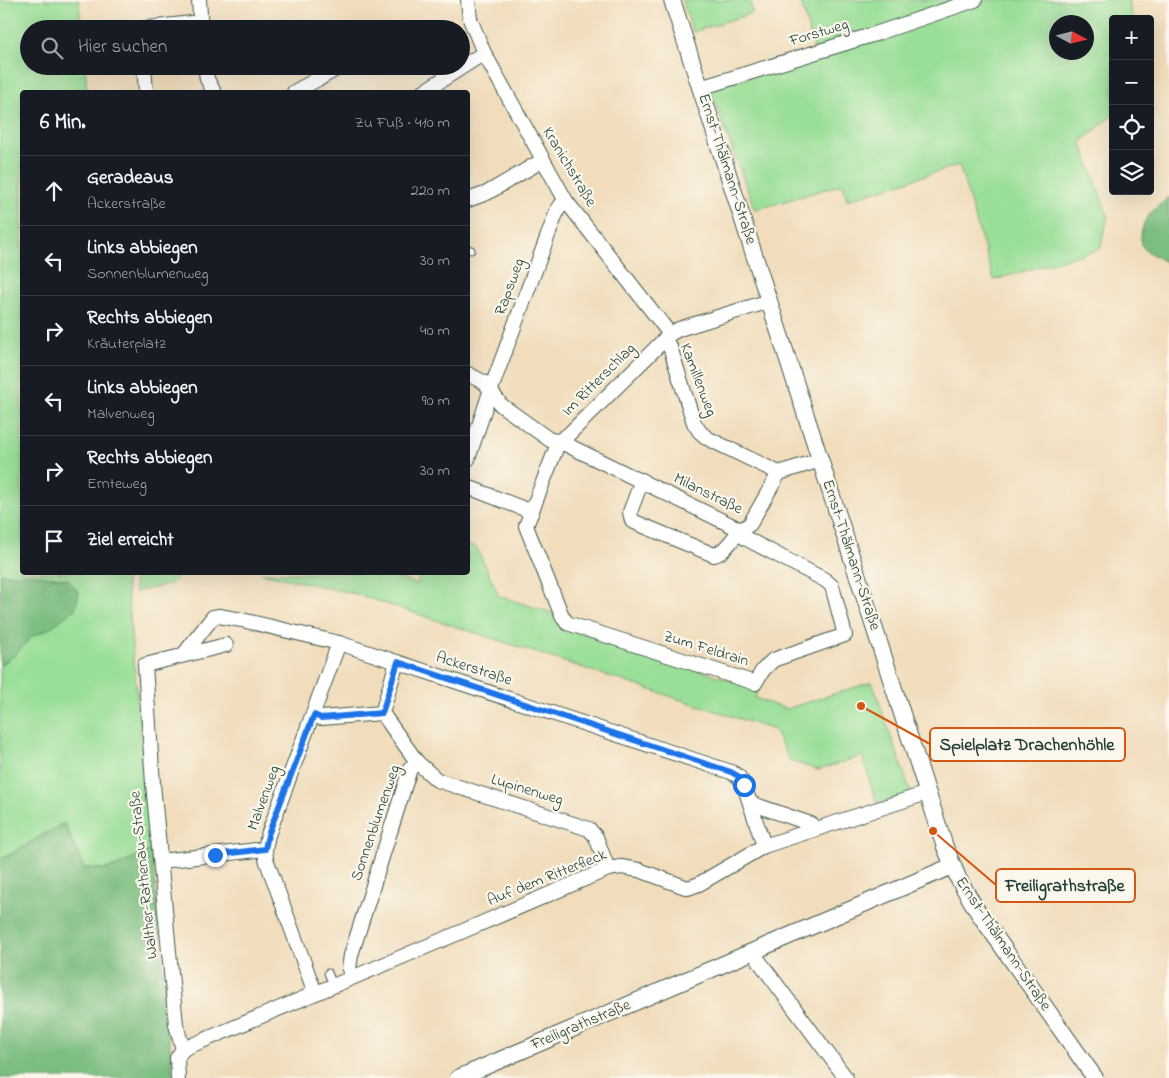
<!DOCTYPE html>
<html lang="de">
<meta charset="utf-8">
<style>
:root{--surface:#171b24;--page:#20242c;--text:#f1f3f6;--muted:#9ea1a6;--line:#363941}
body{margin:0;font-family:"Indie Flower",sans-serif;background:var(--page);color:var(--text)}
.controls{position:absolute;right:15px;top:15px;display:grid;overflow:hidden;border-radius:5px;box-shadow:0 5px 20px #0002}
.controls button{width:45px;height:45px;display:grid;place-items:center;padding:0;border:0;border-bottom:1px solid var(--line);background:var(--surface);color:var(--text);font:25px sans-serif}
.compass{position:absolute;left:1049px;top:15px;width:45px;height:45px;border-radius:50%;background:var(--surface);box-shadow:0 5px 20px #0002;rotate:97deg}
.stop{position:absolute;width:15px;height:15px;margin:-11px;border:4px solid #1a73e8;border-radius:50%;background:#fff}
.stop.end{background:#1a73e8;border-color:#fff;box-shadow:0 1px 5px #0008}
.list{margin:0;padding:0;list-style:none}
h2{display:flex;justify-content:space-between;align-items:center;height:65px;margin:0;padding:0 20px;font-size:21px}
h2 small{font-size:16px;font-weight:400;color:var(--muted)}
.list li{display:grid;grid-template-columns:32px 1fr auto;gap:15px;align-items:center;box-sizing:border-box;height:70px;padding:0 20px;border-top:1px solid var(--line)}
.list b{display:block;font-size:19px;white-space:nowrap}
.list p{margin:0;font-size:16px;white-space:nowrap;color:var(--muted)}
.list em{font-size:16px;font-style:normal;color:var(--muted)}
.icon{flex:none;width:28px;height:28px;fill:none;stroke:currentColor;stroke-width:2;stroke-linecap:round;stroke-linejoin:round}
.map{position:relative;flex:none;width:1169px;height:1078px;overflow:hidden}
.search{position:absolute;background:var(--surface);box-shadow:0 5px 20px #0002;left:20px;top:20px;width:450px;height:55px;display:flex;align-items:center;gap:12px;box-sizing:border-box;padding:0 18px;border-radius:28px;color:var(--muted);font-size:19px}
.panel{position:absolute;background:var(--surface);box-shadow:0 5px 20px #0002;left:20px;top:90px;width:450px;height:485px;border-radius:5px}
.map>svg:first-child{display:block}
</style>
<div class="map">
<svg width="1169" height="1078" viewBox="0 0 1169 1078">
<rect width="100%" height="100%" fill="#fbf7ec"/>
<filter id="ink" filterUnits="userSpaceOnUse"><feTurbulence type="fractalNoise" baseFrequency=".02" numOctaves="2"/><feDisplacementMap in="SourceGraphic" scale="10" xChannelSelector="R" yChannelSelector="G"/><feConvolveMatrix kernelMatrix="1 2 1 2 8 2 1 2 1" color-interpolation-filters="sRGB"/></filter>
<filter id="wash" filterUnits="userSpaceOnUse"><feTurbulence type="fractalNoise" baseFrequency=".0096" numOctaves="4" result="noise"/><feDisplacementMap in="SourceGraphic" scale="20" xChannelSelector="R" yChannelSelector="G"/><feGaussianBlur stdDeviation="1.12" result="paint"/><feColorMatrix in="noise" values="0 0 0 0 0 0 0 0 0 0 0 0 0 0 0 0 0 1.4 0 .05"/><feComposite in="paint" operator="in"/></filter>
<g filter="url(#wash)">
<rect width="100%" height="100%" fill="#f1ddbc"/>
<g fill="#9adf97" stroke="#5c8e66" fill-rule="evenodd">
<path d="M0,0H79L81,29H29V66H85L87,92H22V572L125,573L152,849L117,866L105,869L84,868L64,823L0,860V665L15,655L31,637L50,628L68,579L35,575L0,574Z"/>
<path d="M682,0H750L752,13L693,32Z"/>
<path d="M800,0H1128L1133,19H1113V115L1081,142L1108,216L1100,249L994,280L959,165L847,200L843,184L755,210L710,89L817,57ZM1056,22H1086V52H1056Z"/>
<path d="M468,545L477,548L499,596L558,615L564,627L758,689L755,698L786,709L872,682L911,793L877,804L862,756L818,770L790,761L774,730L356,594L261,573H383L417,584L421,573L468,572Z"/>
<path d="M133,573V572L181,573L171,584L135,592Z"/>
</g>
<g fill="#7bbe80" stroke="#4d7e5a">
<path d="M1169,197V264L1148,252L1141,245C1140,218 1150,213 1169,197Z"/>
<path d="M0,574L35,575L68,579L79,593L75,609L50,628L31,637L15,655L0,665Z"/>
<path d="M64,823L84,868L105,869L117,866L152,849L173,1078H0V860Z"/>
</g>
</g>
<g filter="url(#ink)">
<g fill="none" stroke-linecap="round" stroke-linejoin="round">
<g stroke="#3e5548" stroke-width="9">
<g id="service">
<path d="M468,249L471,250"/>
<path d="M328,973L333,985"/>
</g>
</g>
<g stroke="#3e5548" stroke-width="16">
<g id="minor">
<path d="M199,0L201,29"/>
<path d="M468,0L470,19L484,53L566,201L670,334"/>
<path d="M140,29L200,22"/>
<path d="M144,66L146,92"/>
<path d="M205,66L207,79L214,92"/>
<path d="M314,66L321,78"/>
<path d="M700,88L875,34L975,0"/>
<path d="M294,92L342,66"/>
<path d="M423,92L484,53"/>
<path d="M468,200L487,193L543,160"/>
<path d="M663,341L670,347L694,423L700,432L707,438L779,473"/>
<path d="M468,374L485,383L501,405L550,440L559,441L569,434L670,334L679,329L770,301"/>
<path d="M468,459L491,389L557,211L561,205L566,201"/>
<path d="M642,480L630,512L632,521L714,555C726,552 732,538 741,530L745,538L825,580L832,586L845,635L773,660L763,670L755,683L567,623L562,616L526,526L559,441L741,530L750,524L779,473L820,460"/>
<path d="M468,487L532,512"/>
<path d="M184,654L213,617L219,616L242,620L339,643L731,772L738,776L744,785L764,846"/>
<path d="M314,715L321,718L382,713"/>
<path d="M417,762L437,780L589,829L596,837L608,869"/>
<path d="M750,803L811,824L814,829"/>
<path d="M161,861L265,849"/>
<path d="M755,951L759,961L846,1078"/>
<path d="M353,977L349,969L351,955L410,769L417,762L382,713L397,662"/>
<path d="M315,993L266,859L265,849L268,835L339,643"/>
<path d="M183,1049L461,932L608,869L621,867L639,870L688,888L699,884L764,846L927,793"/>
<path d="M183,1049L176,1025L153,784L145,665L226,645"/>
<path d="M178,1078L177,1058L183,1049"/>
</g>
</g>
<g stroke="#3e5548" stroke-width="18">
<g id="tertiary">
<path d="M672,0L945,847L959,880L978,912L1095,1078"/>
<path d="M458,1078L952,866"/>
</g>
</g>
<use href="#service" stroke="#fff" stroke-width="7"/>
<use href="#minor" stroke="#fff" stroke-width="14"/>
<use href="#tertiary" stroke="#fff" stroke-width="16"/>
</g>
</g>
<g fill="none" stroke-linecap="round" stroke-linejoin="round" filter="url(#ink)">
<path stroke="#1a73e8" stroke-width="6" d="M215,855L265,849L268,835L314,715L321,718L382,713L398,662L731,772L738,776L744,785"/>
</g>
<g text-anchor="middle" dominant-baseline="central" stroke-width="4.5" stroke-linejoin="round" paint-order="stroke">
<g font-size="16" fill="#1f3d34" stroke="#fbf7ec">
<text transform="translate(819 33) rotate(-17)">Forstweg</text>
<text transform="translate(569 167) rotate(59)">Kranichstraße</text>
<text transform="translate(727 169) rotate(72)">Ernst-Thälmann-Straße</text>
<text transform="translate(510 287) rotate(-70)">Rapsweg</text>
<text transform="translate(599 380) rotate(-45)">Im Ritterschlag</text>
<text transform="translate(698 380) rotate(69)">Kamillenweg</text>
<text transform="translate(708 494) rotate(26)">Milanstraße</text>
<text transform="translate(851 555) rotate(72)">Ernst-Thälmann-Straße</text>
<text transform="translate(706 649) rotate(17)">Zum Feldrain</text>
<text transform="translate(474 669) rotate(18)">Ackerstraße</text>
<text transform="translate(527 790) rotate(17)">Lupinenweg</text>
<text transform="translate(264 798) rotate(-70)">Malvenweg</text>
<text transform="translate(376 823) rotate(-71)">Sonnenblumenweg</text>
<text transform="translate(144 875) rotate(-96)">Walther-Rathenau-Straße</text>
<text transform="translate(547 878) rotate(-22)">Auf dem Ritterfleck</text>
<text transform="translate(1003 944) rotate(56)">Ernst-Thälmann-Straße</text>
<text transform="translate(581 1025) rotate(-23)">Freiligrathstraße</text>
</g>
</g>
<path fill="none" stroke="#d45610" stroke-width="2" d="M861 706L930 744M933 831L996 885"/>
<g fill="#d45610" stroke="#fbf7ec" stroke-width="2">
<circle cx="861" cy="706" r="5"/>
<circle cx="933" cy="831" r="5"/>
</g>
<g fill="#fbf7ec" stroke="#d45610" stroke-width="2">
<rect x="930" y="728" width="195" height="33" rx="5"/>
<rect x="996" y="869" width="139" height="33" rx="5"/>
</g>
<g font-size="18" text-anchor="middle" font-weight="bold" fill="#1f3d34">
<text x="1027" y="750">Spielplatz Drachenhöhle</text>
<text x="1065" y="891">Freiligrathstraße</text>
</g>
</svg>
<div class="controls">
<button>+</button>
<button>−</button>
<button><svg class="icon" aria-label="locate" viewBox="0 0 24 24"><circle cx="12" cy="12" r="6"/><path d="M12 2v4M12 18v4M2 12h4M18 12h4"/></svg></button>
<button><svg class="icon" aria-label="layers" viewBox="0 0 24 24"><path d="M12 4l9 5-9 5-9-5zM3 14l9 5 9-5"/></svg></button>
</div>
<svg class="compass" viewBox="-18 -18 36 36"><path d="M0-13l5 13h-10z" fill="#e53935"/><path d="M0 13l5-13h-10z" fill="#9ea1a6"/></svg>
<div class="stop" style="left:744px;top:785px"></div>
<div class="stop end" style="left:215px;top:855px"></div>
<div class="search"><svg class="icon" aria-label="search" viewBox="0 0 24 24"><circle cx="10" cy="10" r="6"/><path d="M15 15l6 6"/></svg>Hier suchen</div>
<section class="panel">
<h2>6 Min.<small>Zu Fuß · 410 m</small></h2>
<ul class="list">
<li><svg class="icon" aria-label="ahead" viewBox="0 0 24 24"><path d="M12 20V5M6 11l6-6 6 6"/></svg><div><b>Geradeaus</b><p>Ackerstraße</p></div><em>220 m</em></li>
<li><svg class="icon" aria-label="left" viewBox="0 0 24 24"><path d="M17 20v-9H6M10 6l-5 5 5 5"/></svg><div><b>Links abbiegen</b><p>Sonnenblumenweg</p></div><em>30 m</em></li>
<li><svg class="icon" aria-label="right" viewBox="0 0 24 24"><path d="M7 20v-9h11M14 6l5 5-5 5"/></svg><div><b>Rechts abbiegen</b><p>Kräuterplatz</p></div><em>40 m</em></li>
<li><svg class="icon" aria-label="left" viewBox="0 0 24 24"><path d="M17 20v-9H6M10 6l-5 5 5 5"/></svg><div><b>Links abbiegen</b><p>Malvenweg</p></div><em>90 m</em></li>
<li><svg class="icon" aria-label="right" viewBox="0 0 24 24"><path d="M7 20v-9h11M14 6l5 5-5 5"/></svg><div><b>Rechts abbiegen</b><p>Ernteweg</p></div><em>30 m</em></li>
<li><svg class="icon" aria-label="arrive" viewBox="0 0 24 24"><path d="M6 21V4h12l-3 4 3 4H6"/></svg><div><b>Ziel erreicht</b></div></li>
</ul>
</section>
</div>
